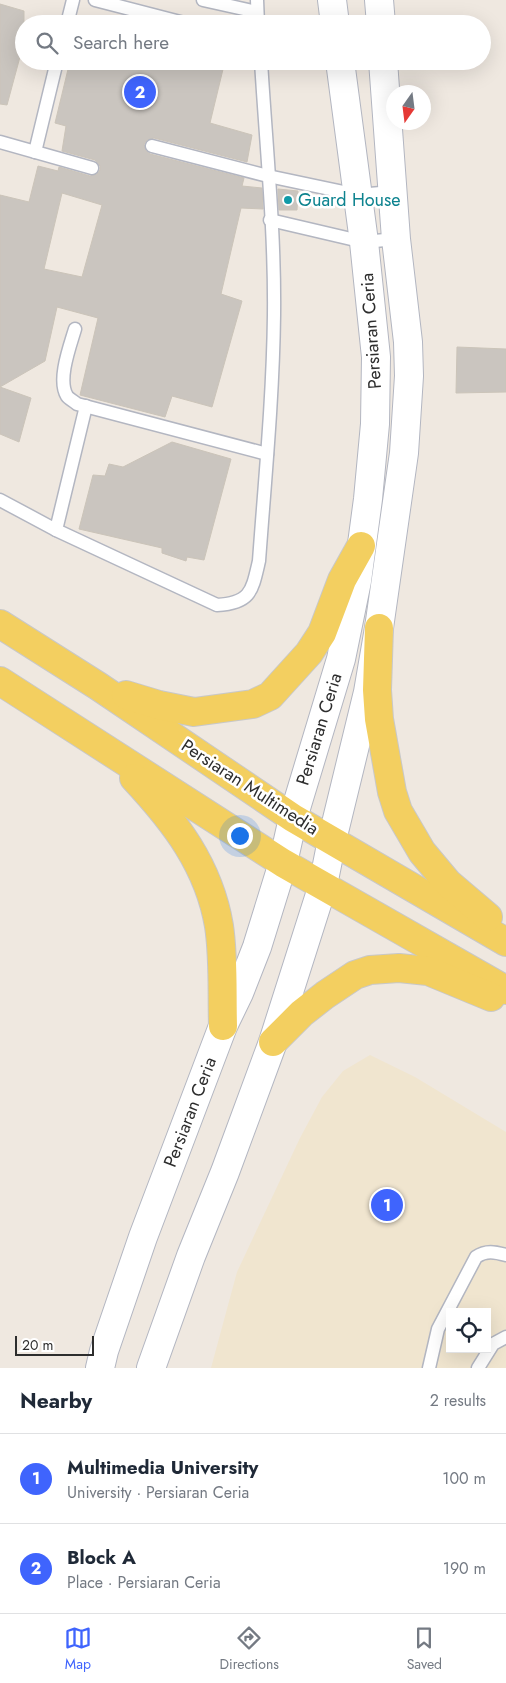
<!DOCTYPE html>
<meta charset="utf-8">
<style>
:root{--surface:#fff;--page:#f6f6f7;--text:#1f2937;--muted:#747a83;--line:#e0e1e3;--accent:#3f64fd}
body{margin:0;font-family:Jost,sans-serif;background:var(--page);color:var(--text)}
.controls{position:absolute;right:15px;bottom:15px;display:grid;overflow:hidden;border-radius:0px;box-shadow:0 5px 20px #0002}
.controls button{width:45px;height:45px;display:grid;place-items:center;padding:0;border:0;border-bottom:1px solid var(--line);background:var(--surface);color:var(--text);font:25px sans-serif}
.compass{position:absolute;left:386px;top:85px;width:45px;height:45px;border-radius:50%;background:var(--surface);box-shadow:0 5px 20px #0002;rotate:194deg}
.scale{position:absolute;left:15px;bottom:12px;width:79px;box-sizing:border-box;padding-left:5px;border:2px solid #2d2d2d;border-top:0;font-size:14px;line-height:18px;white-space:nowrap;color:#2d2d2d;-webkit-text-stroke:4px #fff;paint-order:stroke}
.you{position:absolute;left:239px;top:835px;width:18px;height:18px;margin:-12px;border:4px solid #fff;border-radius:50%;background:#1a73e8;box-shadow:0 0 0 8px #1a73e833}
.badge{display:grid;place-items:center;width:32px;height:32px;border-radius:50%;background:var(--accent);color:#fff;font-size:16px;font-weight:700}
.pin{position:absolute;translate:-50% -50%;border:2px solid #fff;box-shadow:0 1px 5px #0006}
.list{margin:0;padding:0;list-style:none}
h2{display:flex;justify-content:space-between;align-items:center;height:65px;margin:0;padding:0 20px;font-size:21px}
h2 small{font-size:16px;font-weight:400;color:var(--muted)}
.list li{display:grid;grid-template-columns:32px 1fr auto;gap:15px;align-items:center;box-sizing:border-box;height:90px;padding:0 20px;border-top:1px solid var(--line)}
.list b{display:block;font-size:19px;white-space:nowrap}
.list p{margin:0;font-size:16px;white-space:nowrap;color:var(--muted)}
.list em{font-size:16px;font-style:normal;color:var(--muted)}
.icon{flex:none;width:28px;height:28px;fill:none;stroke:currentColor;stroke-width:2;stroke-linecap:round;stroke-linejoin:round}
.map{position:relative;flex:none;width:506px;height:1368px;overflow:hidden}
.search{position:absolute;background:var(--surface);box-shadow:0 5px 20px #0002;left:15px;right:15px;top:15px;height:55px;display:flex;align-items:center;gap:12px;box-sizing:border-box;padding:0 18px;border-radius:28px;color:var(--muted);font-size:19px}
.sheet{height:245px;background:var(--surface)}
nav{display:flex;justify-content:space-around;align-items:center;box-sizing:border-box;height:70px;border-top:1px solid var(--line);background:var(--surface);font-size:14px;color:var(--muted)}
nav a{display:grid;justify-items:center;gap:2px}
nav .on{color:var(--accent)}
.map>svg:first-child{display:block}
</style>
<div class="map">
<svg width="506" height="1368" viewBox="0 0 506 1368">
<rect width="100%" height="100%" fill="#efe8e0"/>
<path fill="#f0e5cf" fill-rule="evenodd" d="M370,1055L415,1077L506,1132V1368H211L237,1272L300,1138L322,1097L343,1071ZM450,1312H487V1349H450Z"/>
<g fill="#cac5bf" stroke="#cbc4b9" fill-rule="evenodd">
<path d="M0,4L24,11V42L7,105L0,104Z"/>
<path d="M70,61H225L210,123L252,135L247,162L154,138L147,140L144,144L146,151L150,154L244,178L242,186L262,188L263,209L241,208L221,294L242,301L212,407L172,396L165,417L80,395L98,318L57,307L45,361L0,387V195L29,202L38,166L58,171L59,167L90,176L97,174L100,170V166L95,160L62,151L66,126L55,123ZM62,193L102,205L82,277L44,269Z"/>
<path d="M278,189L298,191L297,210H279Z"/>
<path d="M457,347L506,349V392L456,393Z"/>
<path d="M0,387L31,398L19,442L0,434Z"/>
<path d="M172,442L231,459L204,560L187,557L186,561L162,553V548L79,529L93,475L105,476L109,464L123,467Z"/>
</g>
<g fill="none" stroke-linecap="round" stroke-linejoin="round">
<g stroke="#b3b6c1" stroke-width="15">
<g id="lane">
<path d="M95,0L188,24"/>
<path d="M203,0L257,12"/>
<path d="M257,0L258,24"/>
<path d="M67,24L73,0"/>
<path d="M0,142L92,168"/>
<path d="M152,146L268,176L358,195L392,192"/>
<path d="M35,152L57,61"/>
<path d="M270,220L364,242L396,239"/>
<path d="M75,329C70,346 57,380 67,396C69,399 74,401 77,404L267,454"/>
<path d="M0,500L56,530L217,605C251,603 252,591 259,561C265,479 273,397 274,315C275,231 266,145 261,61"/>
<path d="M56,530L86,406"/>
<path d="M429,1368L438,1329L476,1257C486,1250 495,1252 506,1255"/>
<path d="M478,1368L493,1344L506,1337"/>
</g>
</g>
<g stroke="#b3b6c1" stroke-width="30">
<g id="secondary">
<path d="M332,0L335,24"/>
<path d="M379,0L381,24"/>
<path d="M100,1368L104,1351L143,1237L223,1026L239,993L257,947L283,863L293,818L341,659L357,581L368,499L375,424L376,357L364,242L340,61"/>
<path d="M151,1368L191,1256L225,1172L273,1042L323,885L332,840L368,692L379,628L404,453L409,376L408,342L396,239L383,61"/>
</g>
</g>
<g stroke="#c8c8c8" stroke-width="30">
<g id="primary">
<path d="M0,624L98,686L293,818L506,942"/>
<path d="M379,628L377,690L379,719L392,792L398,811L422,852L448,883L488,917"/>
<path d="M0,681L283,863L506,990"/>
<path d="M126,695L159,705L194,712L253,704L270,696L309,653L322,633L342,580L361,546"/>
<path d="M134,778C175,822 209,866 219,926C224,959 222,993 223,1026"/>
<path d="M273,1042L302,1013L325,995L355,975L370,970L399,968L428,971L491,997"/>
</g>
</g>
<use href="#lane" stroke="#fff" stroke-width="12"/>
<use href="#secondary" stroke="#fff" stroke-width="28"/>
<use href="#primary" stroke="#f3cf60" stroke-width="28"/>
</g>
<circle fill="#0f9aa8" stroke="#fff" stroke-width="2" cx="288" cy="200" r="5"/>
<g text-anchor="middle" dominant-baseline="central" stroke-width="5" stroke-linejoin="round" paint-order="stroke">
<g font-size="18" fill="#0d838f" stroke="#fff" text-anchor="start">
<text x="298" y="200">Guard House</text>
</g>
<g font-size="18" fill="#2d2d2d" stroke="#fff">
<text transform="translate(371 331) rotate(-94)">Persiaran Ceria</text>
<text transform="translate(319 729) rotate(-73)">Persiaran Ceria</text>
<text transform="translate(250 787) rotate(33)">Persiaran Multimedia</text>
<text transform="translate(190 1112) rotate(-69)">Persiaran Ceria</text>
</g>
</g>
</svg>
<div class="controls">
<button><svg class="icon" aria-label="locate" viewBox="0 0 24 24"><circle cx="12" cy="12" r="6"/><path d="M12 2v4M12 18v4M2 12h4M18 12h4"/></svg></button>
</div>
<svg class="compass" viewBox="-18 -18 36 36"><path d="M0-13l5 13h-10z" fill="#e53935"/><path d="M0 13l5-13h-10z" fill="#747a83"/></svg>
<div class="scale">20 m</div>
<div class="you"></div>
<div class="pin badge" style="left:387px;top:1205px">1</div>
<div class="pin badge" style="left:140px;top:92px">2</div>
<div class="search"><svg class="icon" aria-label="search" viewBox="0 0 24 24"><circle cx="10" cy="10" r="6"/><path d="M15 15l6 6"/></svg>Search here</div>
</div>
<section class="sheet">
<h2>Nearby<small>2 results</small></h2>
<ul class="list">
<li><span class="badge">1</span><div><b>Multimedia University</b><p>University · Persiaran Ceria</p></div><em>100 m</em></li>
<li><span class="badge">2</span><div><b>Block A</b><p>Place · Persiaran Ceria</p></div><em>190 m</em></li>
</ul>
</section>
<nav>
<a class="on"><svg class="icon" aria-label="map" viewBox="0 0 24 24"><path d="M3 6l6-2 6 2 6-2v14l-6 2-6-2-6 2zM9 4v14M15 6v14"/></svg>Map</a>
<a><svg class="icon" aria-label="directions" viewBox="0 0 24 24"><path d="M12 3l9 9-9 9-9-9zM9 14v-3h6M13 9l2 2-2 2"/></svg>Directions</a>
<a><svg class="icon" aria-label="saved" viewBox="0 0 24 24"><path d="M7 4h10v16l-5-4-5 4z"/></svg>Saved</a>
</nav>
